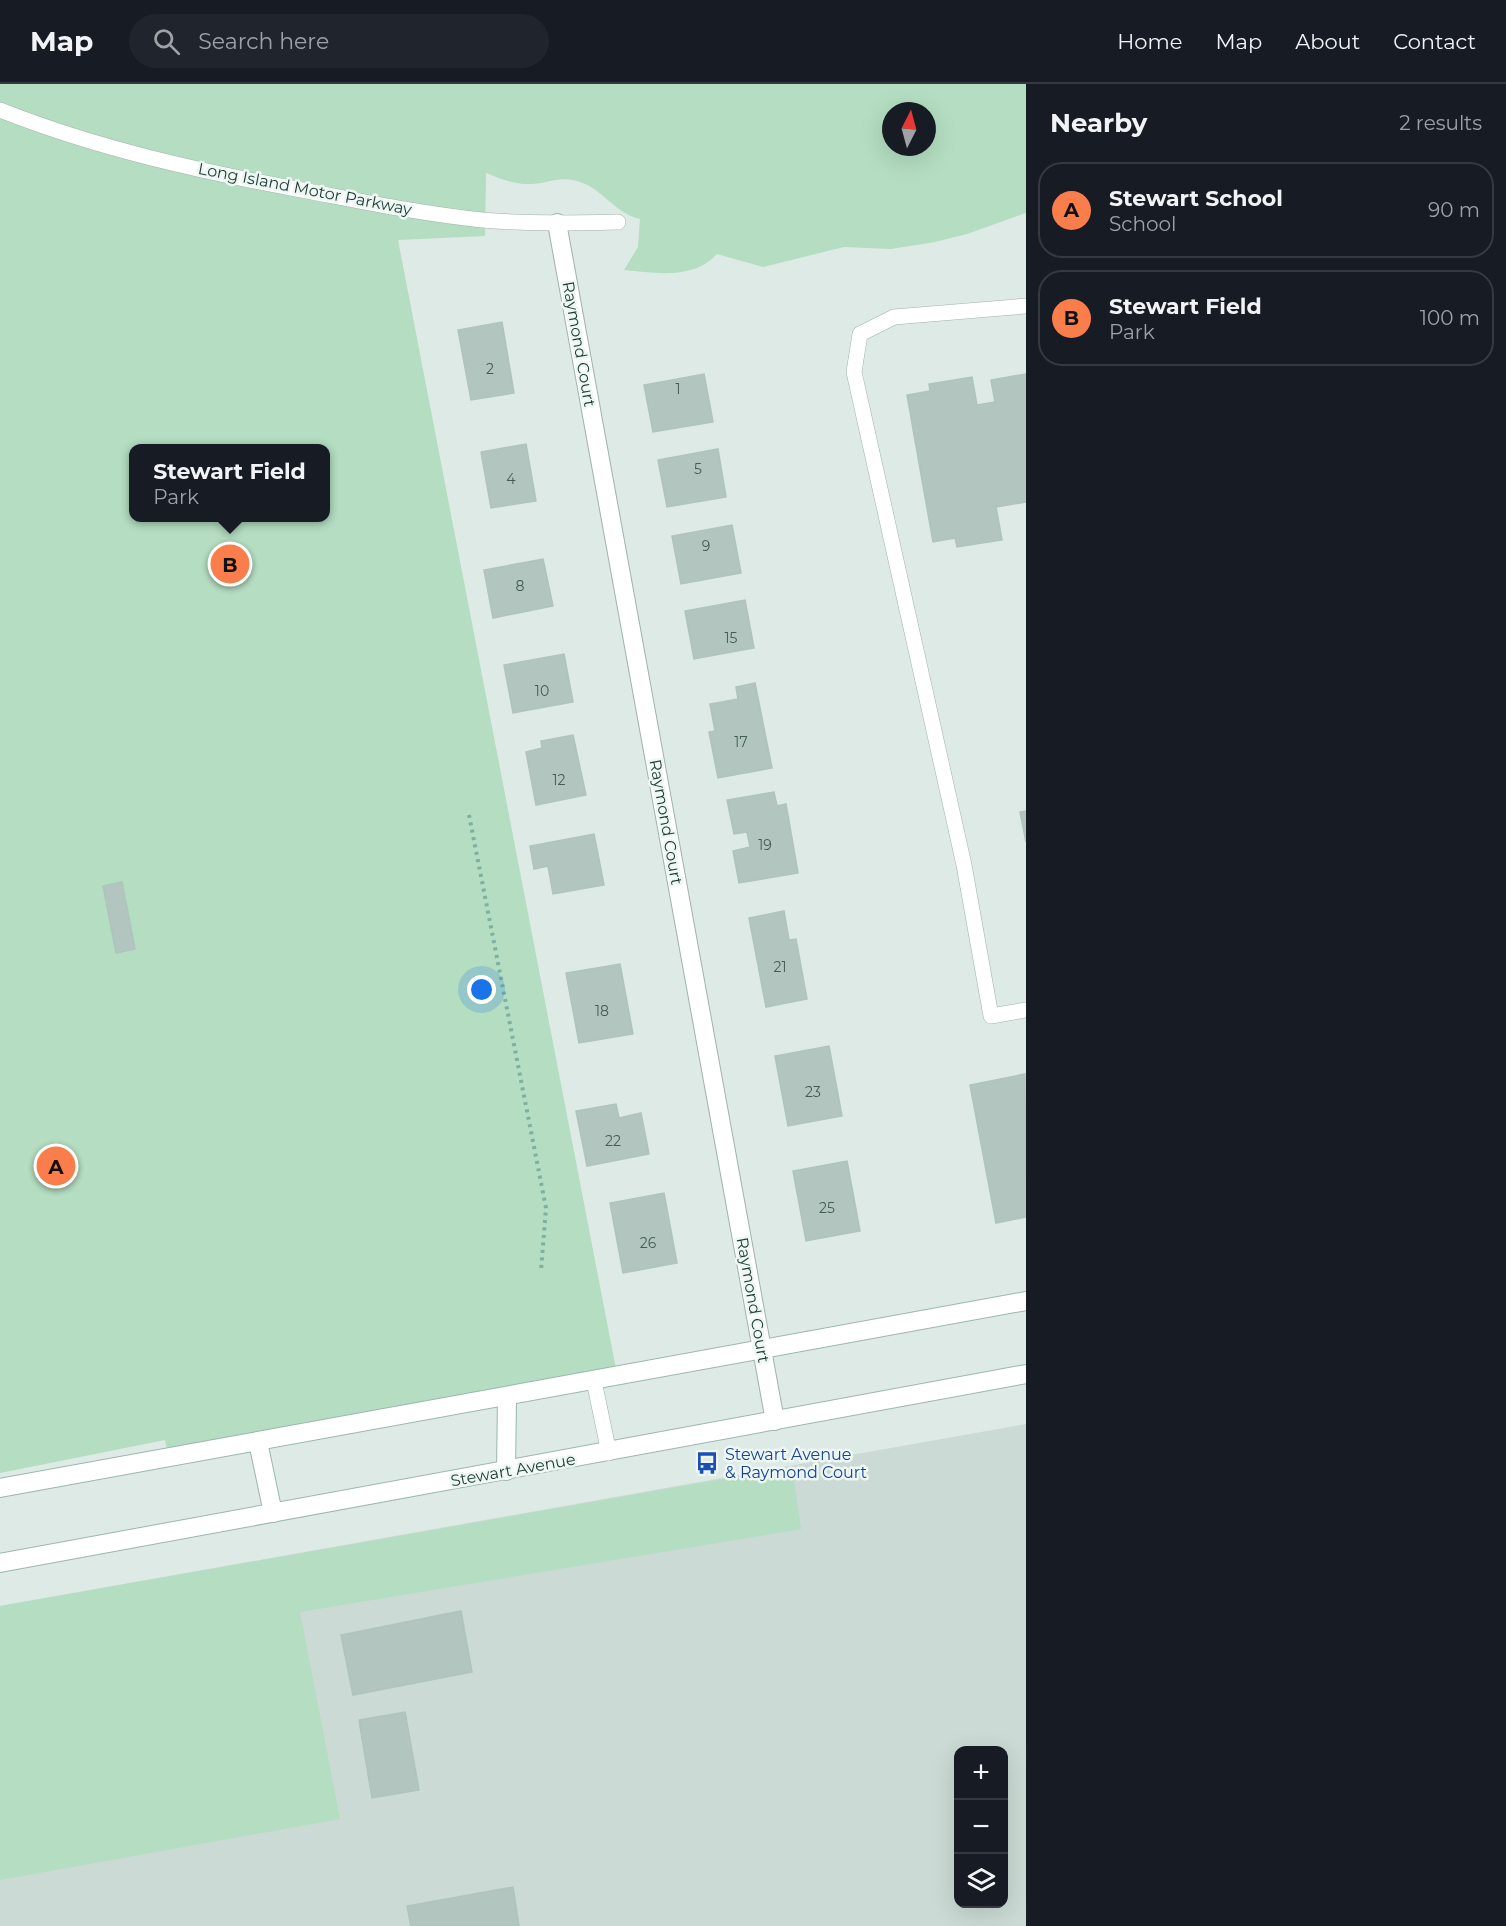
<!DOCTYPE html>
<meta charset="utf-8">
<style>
:root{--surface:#171b24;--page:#20242c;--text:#f1f3f6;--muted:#9ea1a6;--line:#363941;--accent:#f97e4c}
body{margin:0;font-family:Montserrat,sans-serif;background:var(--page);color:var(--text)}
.controls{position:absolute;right:18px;bottom:18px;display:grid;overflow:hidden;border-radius:12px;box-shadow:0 6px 24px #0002}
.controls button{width:54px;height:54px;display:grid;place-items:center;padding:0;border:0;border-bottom:2px solid var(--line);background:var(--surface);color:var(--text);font:30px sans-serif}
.compass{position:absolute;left:882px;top:18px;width:54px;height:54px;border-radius:50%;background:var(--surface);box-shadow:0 6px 24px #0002;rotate:6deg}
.you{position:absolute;left:482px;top:906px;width:21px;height:21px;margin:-15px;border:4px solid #fff;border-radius:50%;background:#1a73e8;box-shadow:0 0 0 9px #1a73e833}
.badge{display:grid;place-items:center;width:39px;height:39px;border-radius:50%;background:var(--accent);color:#111;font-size:20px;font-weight:700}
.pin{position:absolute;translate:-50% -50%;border:3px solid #fff;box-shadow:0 2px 6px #0006}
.popup{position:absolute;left:129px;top:360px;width:201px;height:78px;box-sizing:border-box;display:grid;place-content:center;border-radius:12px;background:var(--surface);filter:drop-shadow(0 2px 4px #0005);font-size:20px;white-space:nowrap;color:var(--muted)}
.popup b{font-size:22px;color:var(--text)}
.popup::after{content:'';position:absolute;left:50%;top:100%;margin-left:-12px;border:12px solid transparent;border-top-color:var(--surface)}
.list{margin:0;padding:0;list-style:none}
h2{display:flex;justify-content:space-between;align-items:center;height:78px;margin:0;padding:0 24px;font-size:26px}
h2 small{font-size:20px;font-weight:400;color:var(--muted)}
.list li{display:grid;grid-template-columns:39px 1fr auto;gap:18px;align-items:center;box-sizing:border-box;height:96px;margin:0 12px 12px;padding:0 12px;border:2px solid var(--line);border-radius:24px}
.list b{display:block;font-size:22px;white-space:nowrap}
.list p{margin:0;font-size:20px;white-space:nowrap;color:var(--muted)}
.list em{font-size:20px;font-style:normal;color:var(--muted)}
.icon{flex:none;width:33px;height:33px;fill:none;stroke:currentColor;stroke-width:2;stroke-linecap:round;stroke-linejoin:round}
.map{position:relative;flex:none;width:1026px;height:1842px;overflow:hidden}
header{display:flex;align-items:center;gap:36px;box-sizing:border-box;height:84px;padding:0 30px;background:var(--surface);border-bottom:2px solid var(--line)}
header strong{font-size:28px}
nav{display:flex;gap:33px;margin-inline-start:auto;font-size:21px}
.search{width:420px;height:54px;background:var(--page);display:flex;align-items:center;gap:15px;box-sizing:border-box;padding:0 21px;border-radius:33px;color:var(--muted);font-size:22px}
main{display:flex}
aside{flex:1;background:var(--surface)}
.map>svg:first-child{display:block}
</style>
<header>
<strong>Map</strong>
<div class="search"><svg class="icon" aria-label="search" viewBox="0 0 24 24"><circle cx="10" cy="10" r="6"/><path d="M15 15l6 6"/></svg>Search here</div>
<nav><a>Home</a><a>Map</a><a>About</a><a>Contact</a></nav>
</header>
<main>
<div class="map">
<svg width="1026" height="1842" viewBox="0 0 1026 1842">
<rect width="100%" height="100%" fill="#ddeae5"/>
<path fill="#cbdad4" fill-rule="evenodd" d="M1026,1340V1842H0V1522ZM958,1666H1004V1820H958Z"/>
<g fill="#b4ddc1" fill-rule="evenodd">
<path d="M0,0H1026V129L967,150L935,158L891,165L844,163L763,183L717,170C693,196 656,189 624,186L638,163L640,135C614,129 603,104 577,97C558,92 550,99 532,100C516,101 501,95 486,89L485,152L398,156L616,1285L167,1365L165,1356L0,1389ZM891,27H927V63H891ZM134,364H326V434H134Z"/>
<path d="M792,1383L801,1445L300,1528L340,1735L0,1796V1522Z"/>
</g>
<g fill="#b2c5be" stroke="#afc4bc" stroke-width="1.5">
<path d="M502,238L514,309L471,316L458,246Z"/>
<path d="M704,290L713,338L653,348L644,301Z"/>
<path d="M1026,290V418L996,423L1002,456L957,463L955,454L933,458L907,311L930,307L929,300L972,293L977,321L995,318L991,296Z"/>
<path d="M526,360L536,417L491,424L481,368Z"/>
<path d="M718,365L726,413L667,423L658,376Z"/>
<path d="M732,441L741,489L681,500L672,452Z"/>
<path d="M543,475L553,522L493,534L484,486Z"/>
<path d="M745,516L754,564L694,575L685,527Z"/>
<path d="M564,570L573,618L513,629L504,581Z"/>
<path d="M755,599L772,684L718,694L709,648L715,647L710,620L738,615L736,603Z"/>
<path d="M573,651L586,711L536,721L526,668L542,664L541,657Z"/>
<path d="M774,708L777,722L786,720L798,789L739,799L733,767L750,763L747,748L734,750L727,716Z"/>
<path d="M1026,727V758L1020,728Z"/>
<path d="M594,750L604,801L553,810L548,782L534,785L530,762Z"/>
<path d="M122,798L135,865L116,869L103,802Z"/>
<path d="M784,827L789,856L796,855L807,915L766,923L749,834Z"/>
<path d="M620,880L633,950L579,959L566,889Z"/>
<path d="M829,962L842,1032L788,1042L775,972Z"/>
<path d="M1025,990L1026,1133L996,1139L970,1001Z"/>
<path d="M616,1020L619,1034L641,1029L649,1070L587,1082L576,1027Z"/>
<path d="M847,1077L860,1147L806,1157L793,1087Z"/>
<path d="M664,1109L677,1179L623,1189L610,1119Z"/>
<path d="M461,1527L472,1588L353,1611L341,1551Z"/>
<path d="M405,1628L419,1706L372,1714L359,1636Z"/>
<path d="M513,1803L519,1842H411L407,1822Z"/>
</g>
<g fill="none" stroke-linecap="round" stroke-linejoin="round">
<g stroke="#a0b2ac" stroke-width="16">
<g id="lane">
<path d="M0,26C98,65 203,88 307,107C365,118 423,130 482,136C527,140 572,139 618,138"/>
<path d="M1026,222L894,233L860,250L854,288L964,781L991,932L1026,926"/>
<path d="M594,1297L609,1369"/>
</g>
</g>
<g stroke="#a0b2ac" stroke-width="20">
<path id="street" d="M557,139L775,1337"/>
</g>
<g stroke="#9cb6ae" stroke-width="20">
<g id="secondary">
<path d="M258,1358L273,1429"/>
<path d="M506,1387L507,1313"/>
<path d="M0,1404L1026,1217"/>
<path d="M0,1479L1026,1290"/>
</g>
</g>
<path stroke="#7cb0a1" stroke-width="4" stroke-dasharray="3 4.5" stroke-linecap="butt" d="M469,731L546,1124L541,1187"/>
<use href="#lane" stroke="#fff" stroke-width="15"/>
<use href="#street" stroke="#fff" stroke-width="18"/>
<use href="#secondary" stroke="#fff" stroke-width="18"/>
</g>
<defs>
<g id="bus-bare" transform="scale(1.8)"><path d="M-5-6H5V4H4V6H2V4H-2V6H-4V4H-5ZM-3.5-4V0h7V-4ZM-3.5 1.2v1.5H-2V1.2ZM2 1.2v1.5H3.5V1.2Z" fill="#1a4fb4" stroke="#eef7f3" stroke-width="2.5" paint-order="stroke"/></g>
</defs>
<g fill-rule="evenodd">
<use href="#bus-bare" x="707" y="1379"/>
</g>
<g text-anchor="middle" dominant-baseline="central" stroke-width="5" stroke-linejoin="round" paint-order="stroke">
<g font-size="14" fill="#435d56">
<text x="490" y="285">2</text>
<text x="678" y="305">1</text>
<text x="698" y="385">5</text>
<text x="511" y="395">4</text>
<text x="706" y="462">9</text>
<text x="520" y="502">8</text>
<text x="731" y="554">15</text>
<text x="542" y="607">10</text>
<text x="741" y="658">17</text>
<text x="559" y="696">12</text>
<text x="765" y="761">19</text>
<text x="780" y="883">21</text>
<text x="602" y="927">18</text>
<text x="813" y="1008">23</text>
<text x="613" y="1057">22</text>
<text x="827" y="1124">25</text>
<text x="648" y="1159">26</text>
</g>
<g font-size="16" fill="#1e3a34" stroke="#eef7f3">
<text transform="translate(305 105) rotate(11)">Long Island Motor Parkway</text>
<text transform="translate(579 260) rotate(80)">Raymond Court</text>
<text transform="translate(666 738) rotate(80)">Raymond Court</text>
<text transform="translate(753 1216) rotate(80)">Raymond Court</text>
<text transform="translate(513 1386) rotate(-10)">Stewart Avenue</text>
</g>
<g font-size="16" fill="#164399" stroke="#eef7f3" text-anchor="start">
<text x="725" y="1370">Stewart Avenue<tspan x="725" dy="18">&amp; Raymond Court</tspan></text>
</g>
</g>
</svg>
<div class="controls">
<button>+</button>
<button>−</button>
<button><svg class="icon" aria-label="layers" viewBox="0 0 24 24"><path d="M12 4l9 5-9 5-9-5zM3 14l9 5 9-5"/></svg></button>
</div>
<svg class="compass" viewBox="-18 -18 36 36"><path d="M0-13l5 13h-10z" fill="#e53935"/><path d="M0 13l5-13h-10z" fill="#9ea1a6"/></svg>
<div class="you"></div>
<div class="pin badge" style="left:56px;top:1082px">A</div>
<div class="pin badge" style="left:230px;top:480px">B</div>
<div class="popup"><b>Stewart Field</b>Park</div>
</div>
<aside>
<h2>Nearby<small>2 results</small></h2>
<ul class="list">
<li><span class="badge">A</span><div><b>Stewart School</b><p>School</p></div><em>90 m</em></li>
<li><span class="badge">B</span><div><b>Stewart Field</b><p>Park</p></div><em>100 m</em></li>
</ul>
</aside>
</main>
